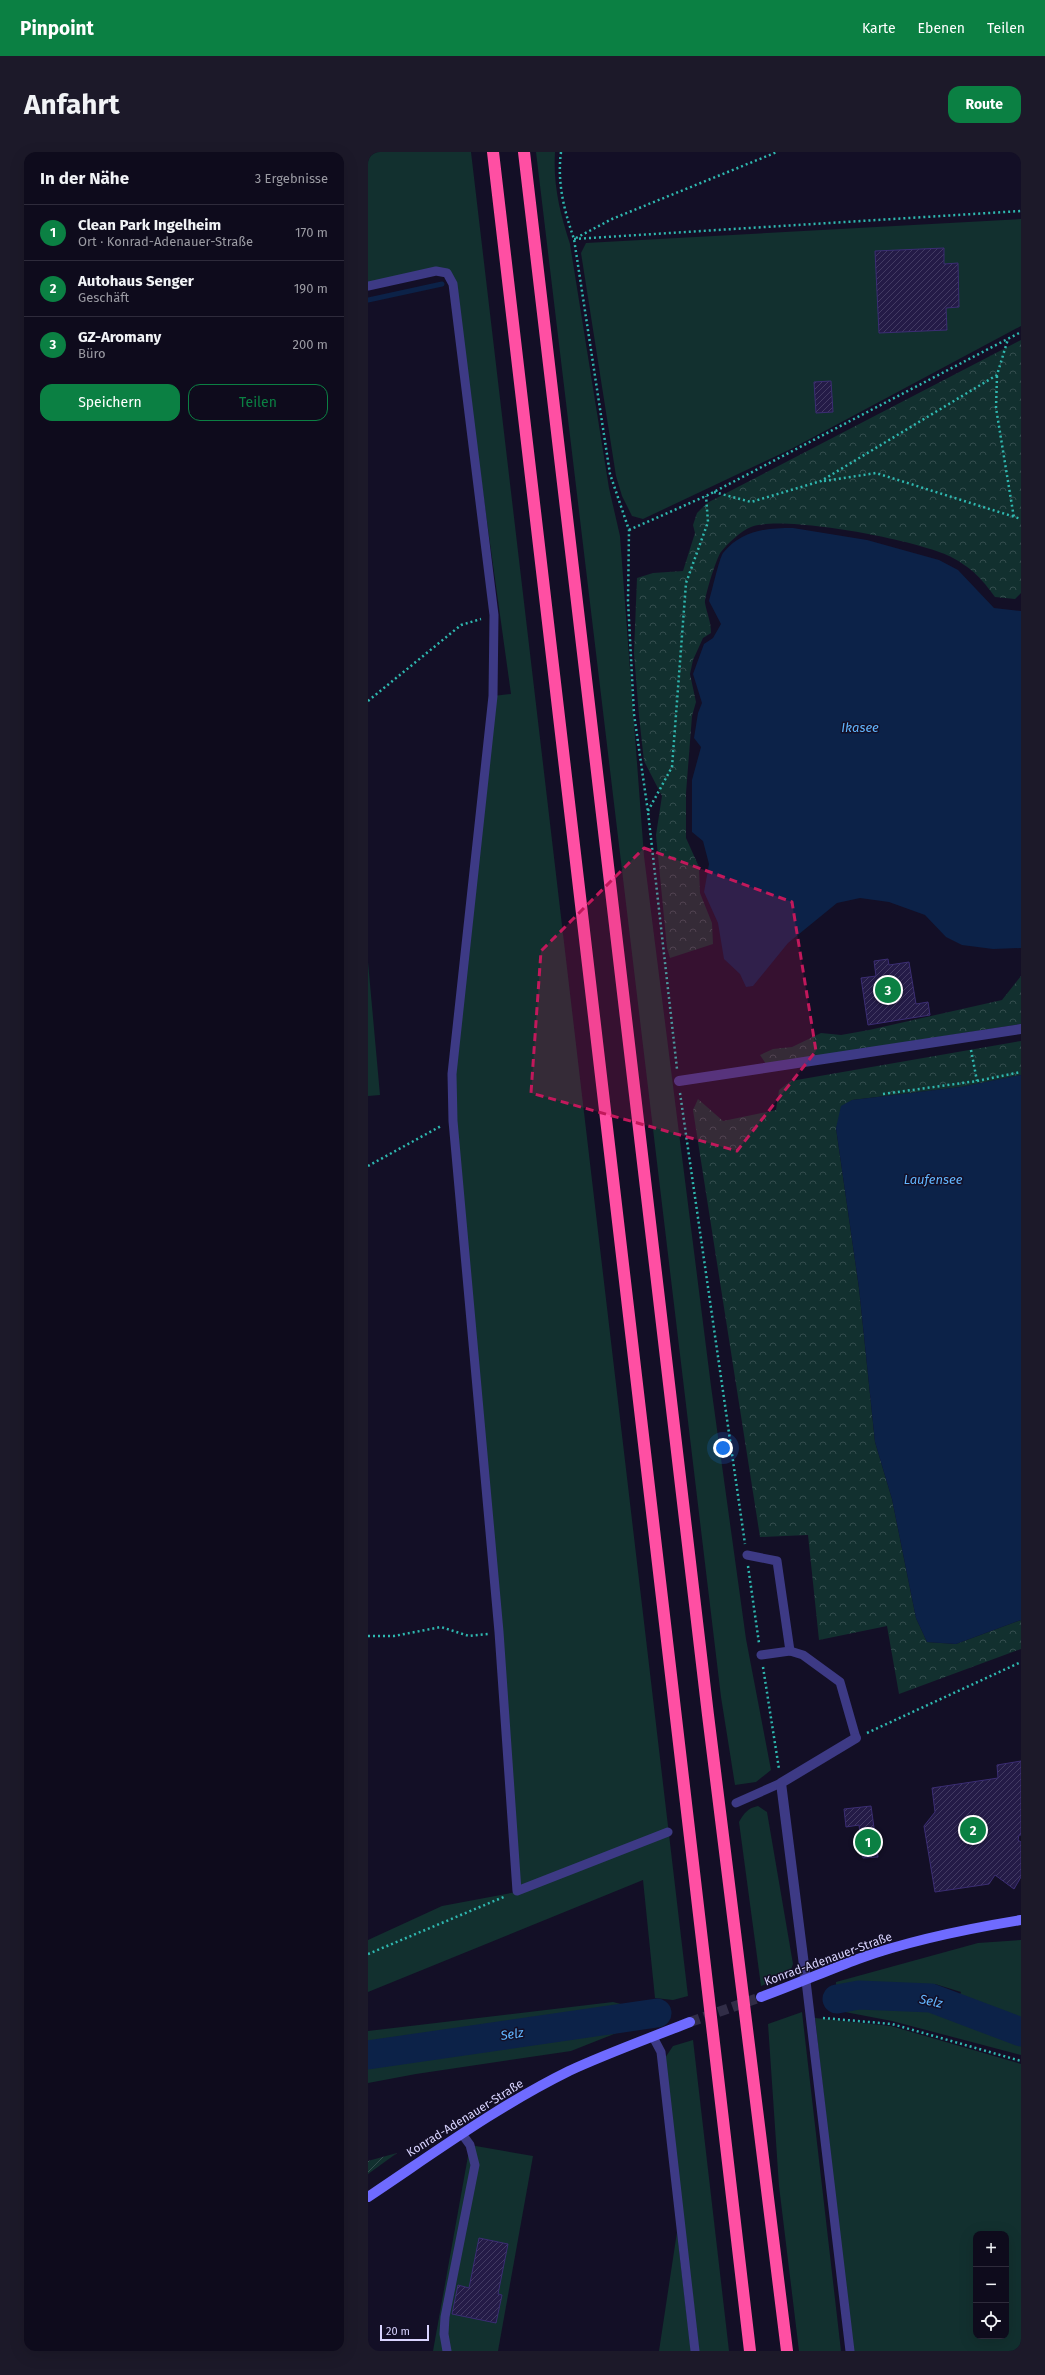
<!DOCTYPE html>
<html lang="de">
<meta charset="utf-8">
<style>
:root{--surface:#0e0b1c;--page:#1c1929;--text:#f1f3f6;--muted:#9b9ba3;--line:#2e2b3b;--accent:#0b8043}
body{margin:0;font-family:"Fira Sans",sans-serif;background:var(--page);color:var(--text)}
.controls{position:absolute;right:12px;bottom:12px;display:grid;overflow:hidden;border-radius:8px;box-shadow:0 4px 16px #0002}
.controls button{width:36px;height:36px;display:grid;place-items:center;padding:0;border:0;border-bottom:1px solid var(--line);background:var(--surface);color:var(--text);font:20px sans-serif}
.scale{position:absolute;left:12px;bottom:10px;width:49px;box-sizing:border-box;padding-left:4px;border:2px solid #d9d4ff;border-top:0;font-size:11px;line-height:14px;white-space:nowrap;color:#d9d4ff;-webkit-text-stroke:3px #130f26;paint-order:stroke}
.you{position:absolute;left:355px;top:1296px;width:14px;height:14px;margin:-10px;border:3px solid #fff;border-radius:50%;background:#1a73e8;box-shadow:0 0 0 6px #1a73e833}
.badge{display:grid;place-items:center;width:26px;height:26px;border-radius:50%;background:var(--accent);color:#fff;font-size:13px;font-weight:700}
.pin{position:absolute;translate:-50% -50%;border:2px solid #fff;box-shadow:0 1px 4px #0006}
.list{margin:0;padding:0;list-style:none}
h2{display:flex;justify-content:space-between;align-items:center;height:52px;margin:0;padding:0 16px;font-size:17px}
h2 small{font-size:13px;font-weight:400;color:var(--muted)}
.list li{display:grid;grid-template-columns:26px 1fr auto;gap:12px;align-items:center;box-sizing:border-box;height:56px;padding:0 16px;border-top:1px solid var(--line)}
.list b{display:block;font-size:15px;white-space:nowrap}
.list p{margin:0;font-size:13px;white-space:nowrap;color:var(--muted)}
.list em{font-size:13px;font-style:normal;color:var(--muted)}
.actions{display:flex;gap:8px;padding:12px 16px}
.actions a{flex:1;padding:9px 0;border:1px solid var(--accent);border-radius:12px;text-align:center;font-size:14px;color:var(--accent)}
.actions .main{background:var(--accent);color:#fff}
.icon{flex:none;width:22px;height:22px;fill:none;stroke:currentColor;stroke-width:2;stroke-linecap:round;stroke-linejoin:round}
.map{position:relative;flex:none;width:653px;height:2199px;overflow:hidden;border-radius:12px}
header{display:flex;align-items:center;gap:24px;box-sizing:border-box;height:56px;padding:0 20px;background:var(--accent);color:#fff}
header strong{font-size:19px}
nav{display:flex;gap:22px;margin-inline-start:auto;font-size:14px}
.intro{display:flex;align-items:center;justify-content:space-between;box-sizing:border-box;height:96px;padding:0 24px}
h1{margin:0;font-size:28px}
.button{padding:10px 18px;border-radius:12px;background:var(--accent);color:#fff;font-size:14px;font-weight:700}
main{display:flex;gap:24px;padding:0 24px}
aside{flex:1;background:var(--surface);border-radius:12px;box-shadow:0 4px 16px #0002}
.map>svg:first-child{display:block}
</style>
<header>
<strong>Pinpoint</strong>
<nav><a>Karte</a><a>Ebenen</a><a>Teilen</a></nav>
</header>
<div class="intro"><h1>Anfahrt</h1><a class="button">Route</a></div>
<main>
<aside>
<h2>In der Nähe<small>3 Ergebnisse</small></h2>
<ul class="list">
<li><span class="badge">1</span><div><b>Clean Park Ingelheim</b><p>Ort · Konrad-Adenauer-Straße</p></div><em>170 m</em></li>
<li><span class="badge">2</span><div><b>Autohaus Senger</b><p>Geschäft</p></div><em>190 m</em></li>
<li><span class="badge">3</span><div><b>GZ-Aromany</b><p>Büro</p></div><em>200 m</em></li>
</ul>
<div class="actions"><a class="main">Speichern</a><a>Teilen</a></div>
</aside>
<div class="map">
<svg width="653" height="2199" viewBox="0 0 653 2199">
<defs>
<pattern id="forest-crowns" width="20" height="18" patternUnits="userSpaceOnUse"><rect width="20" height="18" fill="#12302f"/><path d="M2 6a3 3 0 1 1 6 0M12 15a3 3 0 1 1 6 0" fill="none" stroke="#344d4e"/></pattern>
<pattern id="garden-furrows" width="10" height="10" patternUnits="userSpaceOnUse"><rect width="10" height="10" fill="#12302f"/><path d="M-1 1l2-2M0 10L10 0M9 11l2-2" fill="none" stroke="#344d4e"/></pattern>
<pattern id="building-hatch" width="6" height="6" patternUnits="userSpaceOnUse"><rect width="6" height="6" fill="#241b47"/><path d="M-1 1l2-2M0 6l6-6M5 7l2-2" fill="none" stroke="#433b63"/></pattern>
</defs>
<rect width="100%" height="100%" fill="#130f26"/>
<g fill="#12302f" fill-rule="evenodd">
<path d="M0,0H103L320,1844L305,1848L287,1846L275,1728L0,1840V1788L74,1754L148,1740L84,922L125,544L143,542L88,147L79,121L0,134Z"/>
<path d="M168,0H187C185,33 192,61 202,92L241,336L252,384L276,704L343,1234L378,1487L403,1618L388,1630L367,1633L353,1545Z"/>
<path d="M653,67V174L425,296L275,367L264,364L254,344L248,324L213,101L218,91Z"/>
<path d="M0,810L12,943L0,944Z"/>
<path d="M390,1654L399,1660L425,1812L421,1823L393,1834L371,1670C376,1661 380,1656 390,1654Z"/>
<path d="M653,1788V1903L524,1869L477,1860L468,1852V1830L610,1791ZM567,1832L593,1840L587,1860L558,1853Z"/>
<path d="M245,1850L289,1861L284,1867L203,1899L48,1922L0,1931V1879Z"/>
<path d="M434,1860L435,1869L473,2199H431L411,2034L400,1872Z"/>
<path d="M447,1866L523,1874L653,1912V2199H484ZM608,2082H638V2184H608Z"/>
<path d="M325,1888L361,2199H331L297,1906L305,1894Z"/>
<path d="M102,1993L165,2004L130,2199H65Z"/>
<path d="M309,2080L323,2199H291Z"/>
</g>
<g fill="url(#forest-crowns)">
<path d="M653,188V441L647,447L627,445C614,427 605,417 585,406C555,389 415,362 383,375C373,379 360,391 353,400C349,404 336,446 337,451C339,462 343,469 343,481L335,486L325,508L322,522L328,550L324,564L318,641V686L331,715L332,741L344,771L345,792L302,806L299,796L288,683L294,644L276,609L271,564L266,501L269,426L285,421L315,419L327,381L325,373L329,361L339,351Z"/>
<path d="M653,824V872L398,912L392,903L405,897L424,895L453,881L473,883L501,878L634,848Z"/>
<path d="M653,889V923L593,935L484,948L468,976L491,1136L507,1290L524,1347L548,1466L559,1490L588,1492L653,1468V1497L531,1542L519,1474L451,1488L440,1383L392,1385L325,958L330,947L355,969L408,958L411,938L423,929Z"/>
</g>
<path fill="url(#garden-furrows)" d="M29,2001L0,2022V2009Z"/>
<g fill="#0c2248">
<path d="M425,376L499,388L571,408L590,418L626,456L653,459V796L625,797L594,793L578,785L557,763L521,750L492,746L469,751L420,791L385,834L378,835L372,822L356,807L350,771L336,740L341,712L335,689L324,680V628L333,595L326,586L330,561L334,551L325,522L336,492L345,486L353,472L341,449C344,439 351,407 355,401C374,378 398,376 425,376Z"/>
<path d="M653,923V1468L588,1492L559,1490L548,1466L524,1347L507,1290L491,1136L468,976L473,954L484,948L593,935Z"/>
</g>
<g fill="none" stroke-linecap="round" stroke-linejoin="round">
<path stroke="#0c2248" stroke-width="5" d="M0,148L74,132"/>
<g stroke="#0c2248" stroke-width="29">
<path d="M469,1847L491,1843L563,1846L653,1880"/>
<path d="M0,1903L289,1861"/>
</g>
</g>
<g fill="url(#building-hatch)" stroke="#3b2d73">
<path d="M576,96V112L590,111L591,155L578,156L579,178L511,181L507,99Z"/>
<path d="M463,229L465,260L448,261L446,230Z"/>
<path d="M520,807L521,813L541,810L548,852L560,850L562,863L500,873L493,826L508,824L506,809Z"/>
<path d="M653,1609V1683H651L650,1688L653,1690V1725L646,1737L627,1723L621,1732L567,1740L556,1674L567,1660L564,1636L630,1626L629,1613Z"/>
<path d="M503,1654L510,1705L495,1706L491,1673L478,1675L476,1657Z"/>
<path d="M111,2086L140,2092L130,2142L134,2143L128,2171L84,2162L90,2133L101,2136Z"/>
</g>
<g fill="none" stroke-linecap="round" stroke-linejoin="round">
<path stroke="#312d47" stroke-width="10" stroke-dasharray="10 5" stroke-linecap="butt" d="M322,1870L393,1845"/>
<g stroke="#2fb8b0" stroke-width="2.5" stroke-dasharray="2 3" stroke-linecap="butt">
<path d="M193,0C189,31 196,58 206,87L242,322L261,378L260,449L266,562L280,660L309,917"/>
<path d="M208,86L244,67L409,0"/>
<path d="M206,87L653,59"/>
<path d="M629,224L628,256L646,366"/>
<path d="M456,329L508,321L653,367"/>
<path d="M346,340L383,350L453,329L629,223L640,187"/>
<path d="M261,378L338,344L653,180"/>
<path d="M0,549L93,473L113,467"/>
<path d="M280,659L304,615L318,431L340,370L338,344"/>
<path d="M603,898L609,929"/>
<path d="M312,941L377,1392"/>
<path d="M515,942L609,929L653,920"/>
<path d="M0,1014L73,974"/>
<path d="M380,1414L391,1491"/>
<path d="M0,1484H26L73,1475L101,1484L120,1482"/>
<path d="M395,1515L411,1617"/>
<path d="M499,1581L653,1510"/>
<path d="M0,1802L138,1744"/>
<path d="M455,1866L524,1872L653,1909"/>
</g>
<g stroke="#3d3a85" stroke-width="9">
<path d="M0,134L68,119L79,121L85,132L126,463L125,544L84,922L85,969L131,1480L149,1739L300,1680"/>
<path d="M379,1403L409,1409L422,1499"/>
<path d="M393,1503L422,1499L435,1503L472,1530L488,1586"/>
<path d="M368,1651L413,1631"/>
<path d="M438,1829L482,2199"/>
<path d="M285,1885L293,1900L327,2199"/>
<path d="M79,2199L76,2182L77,2165L107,2013L102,1993L94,1982"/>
</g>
<g stroke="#3d3a85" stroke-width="10">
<path d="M311,929L653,877"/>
<path d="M438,1829L413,1631L488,1586"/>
</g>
<g stroke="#6f6bff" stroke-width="10">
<path d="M393,1845C426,1833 458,1819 490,1807C542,1788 598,1777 653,1768"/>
<path d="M0,2045C66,2001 130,1954 201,1919C240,1901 282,1886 322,1870"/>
</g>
<g stroke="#ff4fa3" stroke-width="12">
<path d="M125,0L382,2199"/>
<path d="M156,0L340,1563L419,2199"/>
</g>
</g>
<path fill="#c2185b" fill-opacity="0.2" stroke="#c2185b" stroke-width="3" stroke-dasharray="8 5" stroke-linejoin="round" d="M276,696L424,750L448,899L369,999L163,941L173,799Z"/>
<g text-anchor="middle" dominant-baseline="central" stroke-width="3" stroke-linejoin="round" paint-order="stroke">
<g font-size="12" fill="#d9d4ff" stroke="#130f26">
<text transform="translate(460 1807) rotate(-20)">Konrad-Adenauer-Straße</text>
<text transform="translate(97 1966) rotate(-32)">Konrad-Adenauer-Straße</text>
</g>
<g font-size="13" font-style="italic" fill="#62b6ff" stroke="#130f26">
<text x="492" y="575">Ikasee</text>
<text x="565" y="1027">Laufensee</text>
<text transform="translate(563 1849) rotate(12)">Selz</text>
<text transform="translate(144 1882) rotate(-8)">Selz</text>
</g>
</g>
</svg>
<div class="controls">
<button>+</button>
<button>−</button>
<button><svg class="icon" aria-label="locate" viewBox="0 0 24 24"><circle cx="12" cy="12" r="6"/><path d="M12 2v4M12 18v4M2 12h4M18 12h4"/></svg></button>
</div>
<div class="scale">20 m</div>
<div class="you"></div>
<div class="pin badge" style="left:500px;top:1690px">1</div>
<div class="pin badge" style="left:605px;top:1678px">2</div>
<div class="pin badge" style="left:520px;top:838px">3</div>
</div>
</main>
